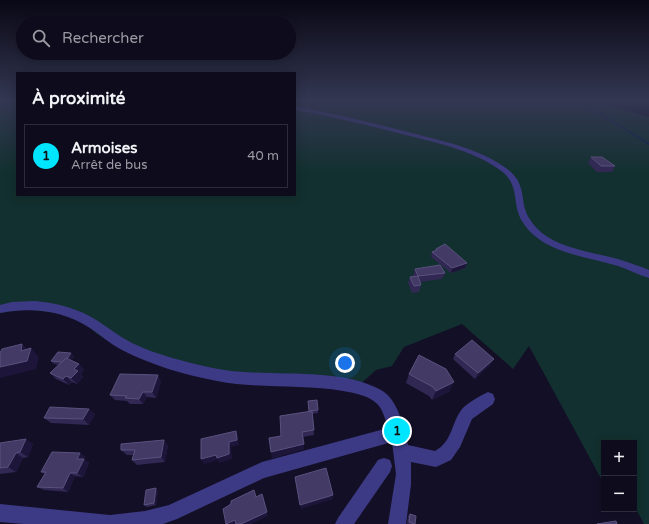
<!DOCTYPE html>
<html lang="fr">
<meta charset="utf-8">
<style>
:root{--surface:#0e0b1c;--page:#171425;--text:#f1f3f6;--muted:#9b9ba3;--line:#2e2b3b;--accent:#00e5ff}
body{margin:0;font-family:"Varela Round",sans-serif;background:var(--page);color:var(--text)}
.controls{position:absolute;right:12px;bottom:12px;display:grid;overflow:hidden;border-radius:0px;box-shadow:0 2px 10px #0003}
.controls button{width:36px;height:36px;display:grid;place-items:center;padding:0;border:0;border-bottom:1px solid var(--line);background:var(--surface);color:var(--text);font:20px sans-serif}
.you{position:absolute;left:345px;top:363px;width:14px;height:14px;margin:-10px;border:3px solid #fff;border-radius:50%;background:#1a73e8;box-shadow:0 0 0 6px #1a73e833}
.badge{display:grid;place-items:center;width:26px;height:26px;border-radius:50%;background:var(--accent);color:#111;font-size:13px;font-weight:700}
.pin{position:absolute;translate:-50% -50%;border:2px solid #fff;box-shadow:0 1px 4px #0006}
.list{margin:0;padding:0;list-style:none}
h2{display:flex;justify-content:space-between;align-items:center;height:52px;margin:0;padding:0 16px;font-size:17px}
h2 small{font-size:13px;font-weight:400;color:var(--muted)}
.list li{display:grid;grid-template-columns:26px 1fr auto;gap:12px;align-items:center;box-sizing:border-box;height:64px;margin:0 8px 8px;padding:0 8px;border:1px solid var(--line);border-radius:0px}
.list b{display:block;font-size:15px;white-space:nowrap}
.list p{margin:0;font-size:13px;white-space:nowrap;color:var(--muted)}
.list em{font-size:13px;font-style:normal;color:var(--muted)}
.icon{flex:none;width:22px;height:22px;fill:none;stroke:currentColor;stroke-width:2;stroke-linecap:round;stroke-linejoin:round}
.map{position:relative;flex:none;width:649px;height:524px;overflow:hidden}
.search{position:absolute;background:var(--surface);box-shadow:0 2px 10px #0003;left:16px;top:16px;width:280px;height:44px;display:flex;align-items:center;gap:10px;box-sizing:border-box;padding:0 14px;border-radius:22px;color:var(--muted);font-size:15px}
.panel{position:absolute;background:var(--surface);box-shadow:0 2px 10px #0003;left:16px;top:72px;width:280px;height:124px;border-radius:0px}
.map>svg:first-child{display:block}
</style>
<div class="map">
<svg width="649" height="524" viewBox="0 0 649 524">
<rect width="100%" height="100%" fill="#130f26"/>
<path fill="#12302f" d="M0,101H17V195H295V101H593L649,117V524H644L634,505V443H604V484L529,346L513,369L462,324L404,347L392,366L376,370L356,388L245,379L114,344L97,334L76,316L26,309L0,313Z"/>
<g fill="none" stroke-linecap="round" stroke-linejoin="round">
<path stroke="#0c2248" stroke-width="2" d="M572,101L595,111L649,144"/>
<g fill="#3d3a85" fill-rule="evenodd">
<path d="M295,106C332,113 368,122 404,131C438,140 477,147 506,168C530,186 517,202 531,221C549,248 589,251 618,259C628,262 639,266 649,270V278C638,275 628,269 618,266C585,256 541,253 522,221C511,203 521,185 500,170C471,149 433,142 398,133C364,124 330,116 295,110Z"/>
<path d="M35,301C58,303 79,309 98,321C110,329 120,337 132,343C157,355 185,362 213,368C263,379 336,365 381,390C398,399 404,428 408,445L435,451C453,441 451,423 462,409C466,404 481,395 488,392L493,394L495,399L493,404L472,419L460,447L451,460L436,467L411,462V485L406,524H388L396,474L392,442L264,478L177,519L163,524H24L0,522V504L110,515L145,511L169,505L262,462L388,428C385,419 383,408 375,402C366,395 354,393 343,391C302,384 258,389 217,381C185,375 151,365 122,350C110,344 101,335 90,328C63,310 31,307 0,313V305L12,302Z"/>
<path d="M384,458L390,460L392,466L390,472L354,524H335L338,518L378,460Z"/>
</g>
</g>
<g fill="#312854">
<path d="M591,157L615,166L612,172H597L588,163Z"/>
<path d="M436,249L467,263L465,268L451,273L431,257L432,252L435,250Z"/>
<path d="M415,269L445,273L442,279L420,282L421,285L419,292L412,293L408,283L410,277L413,276Z"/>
<path d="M455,354L490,365L475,379L453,359Z"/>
<path d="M74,356L71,361L79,364L84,370L81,374L83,377L77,384L72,382L69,385L56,379L50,373L59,365L54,364L51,361Z"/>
<path d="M409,374L450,391L432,400L429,396L406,383Z"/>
<path d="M161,381L156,398L147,397L143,404H130L127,401L115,400L110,395Z"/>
<path d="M317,400L318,413L312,414L314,435L303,437L304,449L272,458L281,436L309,411Z"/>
<path d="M95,414L89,425L51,423L44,418Z"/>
<path d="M0,443L33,444L28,457L23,458L16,472L0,474Z"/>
<path d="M168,445L165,462L137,465L132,460L134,455H127L121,450Z"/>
<path d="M80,453L85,457L84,459L89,463L83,477L75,476L68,492L44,490L37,487L45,474L41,472Z"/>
<path d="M158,490L156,505L147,507L144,505Z"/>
<path d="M410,514L415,524H407L408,516Z"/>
</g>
<g fill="#1d163a">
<path d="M467,263L465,268L451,273L452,268Z"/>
<path d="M22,344L30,352L31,348L39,357L36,369L0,378V367L21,351Z"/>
<path d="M71,353L74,356L68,366L65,363Z"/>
<path d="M494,359L490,365L475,379L478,373Z"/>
<path d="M79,364L84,370L81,374L83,377L77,384L71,378L74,369Z"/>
<path d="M158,375L161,381L156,398L152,392Z"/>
<path d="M66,376L72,382L69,385L63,379Z"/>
<path d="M454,382L450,391L432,400L436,391Z"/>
<path d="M143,392L147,397L143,404L139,399Z"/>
<path d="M89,409L95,414L89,425L83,419Z"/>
<path d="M236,431L238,436L239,445L231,447L232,459L219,463L218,460L204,464L201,459L229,442Z"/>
<path d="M26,439L33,444L28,457L20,452Z"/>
<path d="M164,440L168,445L165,462L161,457Z"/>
<path d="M304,444V449L272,458L271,452Z"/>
<path d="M16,453L23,458L16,472L8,467Z"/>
<path d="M80,453L85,457L82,463L77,459Z"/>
<path d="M84,459L89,463L83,477L77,473Z"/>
<path d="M70,473L75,476L68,492L63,488Z"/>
<path d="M156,488L158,490L156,505L154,503Z"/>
<path d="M262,494L268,516L251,524H241Z"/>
<path d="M333,495V499L301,509L300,505Z"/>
<path d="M235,520L237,524H226Z"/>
</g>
<g fill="#433a66" stroke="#5a527e">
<path d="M591,157H602L615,166H601Z"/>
<path d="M445,244L467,263L452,268L432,252L437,250L436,249Z"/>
<path d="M440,265L445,273L418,276L421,285L414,286L410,277L418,276L415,269Z"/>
<path d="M472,340L494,359L478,373L455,354Z"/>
<path d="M22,344L21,351L31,348L27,361L0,367V353L2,349Z"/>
<path d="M58,352L71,353L67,359L66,358L62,362L51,361Z"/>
<path d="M419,355L446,369L454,382L436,391L433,387L409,374Z"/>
<path d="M66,358L79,364L74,369L78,371L71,378L66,376L63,379L50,373Z"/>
<path d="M120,374L158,375L152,392H143L139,399L125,398L127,396L110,395Z"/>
<path d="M317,400L318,410L309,411L308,401Z"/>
<path d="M50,407L89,409L83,419L44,418Z"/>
<path d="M312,411L314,430L302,432L304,444L271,452L269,438L281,436L280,416Z"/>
<path d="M236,431L237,440L229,442V454L217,458L216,455L201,459V439Z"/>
<path d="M26,439L20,452L16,453L8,467L0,468V443Z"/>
<path d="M164,440L161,457L132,460L135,450H121V444Z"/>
<path d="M52,452L80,453L77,459H84L77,473H70L63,488L37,487L46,472H41Z"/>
<path d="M326,468L333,495L300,505L295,477Z"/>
<path d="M156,488L154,503L144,505L146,490Z"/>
<path d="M254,490L256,497L262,494L267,512L241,524H236L235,520L226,524L223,509L231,504V501Z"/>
<path d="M410,514L416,516L415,524L409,522Z"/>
<path d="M616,521L617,524H597Z"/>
</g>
<linearGradient id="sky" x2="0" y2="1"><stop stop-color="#0a0815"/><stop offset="0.58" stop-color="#333752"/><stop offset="1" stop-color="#333752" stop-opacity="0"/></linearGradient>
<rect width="649" height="174" fill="url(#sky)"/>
</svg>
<div class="controls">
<button>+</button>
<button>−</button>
</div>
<div class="you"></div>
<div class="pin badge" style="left:397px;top:431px">1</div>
<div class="search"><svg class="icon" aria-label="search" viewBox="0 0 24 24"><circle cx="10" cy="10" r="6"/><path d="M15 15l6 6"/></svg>Rechercher</div>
<section class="panel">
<h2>À proximité<small></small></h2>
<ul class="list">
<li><span class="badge">1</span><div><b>Armoises</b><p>Arrêt de bus</p></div><em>40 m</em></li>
</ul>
</section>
</div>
